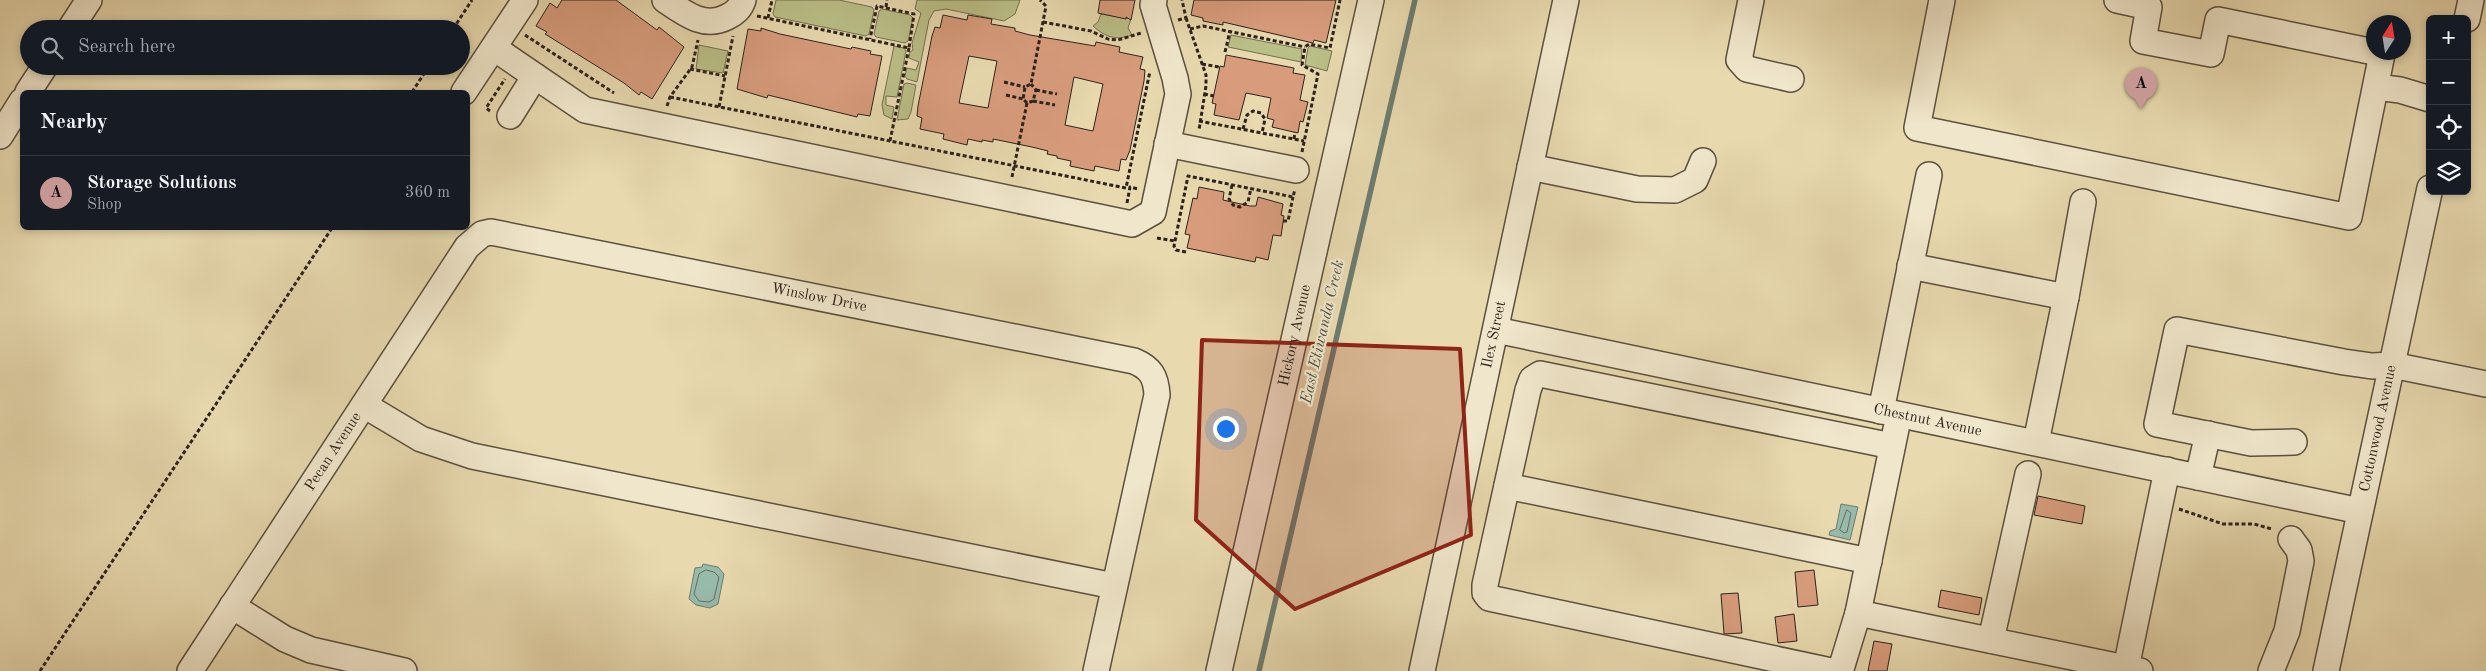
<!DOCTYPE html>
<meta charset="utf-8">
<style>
:root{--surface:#171b24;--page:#20242c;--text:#f1f3f6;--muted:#9ea1a6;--line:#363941;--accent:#c59692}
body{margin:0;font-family:"Old Standard TT",serif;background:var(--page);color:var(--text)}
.controls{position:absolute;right:15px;top:15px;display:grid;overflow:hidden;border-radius:8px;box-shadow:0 2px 8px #0003}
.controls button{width:45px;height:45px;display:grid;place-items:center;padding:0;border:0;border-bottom:1px solid var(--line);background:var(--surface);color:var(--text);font:25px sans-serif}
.compass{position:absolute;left:2366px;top:15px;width:45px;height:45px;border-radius:50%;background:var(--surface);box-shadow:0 2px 8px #0003;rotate:12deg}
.you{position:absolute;left:1225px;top:428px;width:18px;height:18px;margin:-12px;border:4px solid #fff;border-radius:50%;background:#1a73e8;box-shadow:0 0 0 8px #1a73e833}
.badge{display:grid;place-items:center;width:32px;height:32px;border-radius:50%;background:var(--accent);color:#111;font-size:16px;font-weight:700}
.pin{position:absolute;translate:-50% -41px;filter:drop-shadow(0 1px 2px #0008)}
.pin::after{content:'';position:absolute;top:26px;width:18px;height:15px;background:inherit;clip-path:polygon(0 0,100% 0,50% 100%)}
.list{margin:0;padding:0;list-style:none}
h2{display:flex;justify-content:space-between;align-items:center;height:65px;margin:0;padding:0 20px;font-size:21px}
h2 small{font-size:16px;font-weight:400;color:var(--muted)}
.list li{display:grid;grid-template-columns:32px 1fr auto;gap:15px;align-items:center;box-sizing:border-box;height:75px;padding:0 20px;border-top:1px solid var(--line)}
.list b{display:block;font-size:19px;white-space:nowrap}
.list p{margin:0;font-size:16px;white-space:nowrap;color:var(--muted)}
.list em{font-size:16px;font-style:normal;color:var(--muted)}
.icon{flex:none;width:28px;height:28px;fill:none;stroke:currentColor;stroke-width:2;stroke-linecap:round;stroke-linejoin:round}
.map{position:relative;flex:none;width:2486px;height:671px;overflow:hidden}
.search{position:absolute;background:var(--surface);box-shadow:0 2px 8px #0003;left:20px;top:20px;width:450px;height:55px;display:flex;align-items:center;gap:12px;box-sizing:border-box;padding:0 18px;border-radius:28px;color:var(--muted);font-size:19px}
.panel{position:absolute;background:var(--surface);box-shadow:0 2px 8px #0003;left:20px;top:90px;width:450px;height:140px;border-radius:8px}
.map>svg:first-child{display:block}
</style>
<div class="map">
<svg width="2486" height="671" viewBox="0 0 2486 671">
<rect width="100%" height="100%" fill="#e8d9af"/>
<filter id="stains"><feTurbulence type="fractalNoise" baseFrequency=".004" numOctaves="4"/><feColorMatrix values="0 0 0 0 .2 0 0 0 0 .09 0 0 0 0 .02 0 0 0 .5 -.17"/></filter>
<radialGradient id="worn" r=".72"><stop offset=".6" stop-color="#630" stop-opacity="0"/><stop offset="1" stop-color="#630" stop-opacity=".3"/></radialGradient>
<g fill="#babe87" stroke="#737050">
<path d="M776,0H839L872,7L874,10L869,34L866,36L775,17L773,14Z"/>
<path d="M917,0H1020L1015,14L1004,21L946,9L934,11L929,20L917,82L907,79L905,76L907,68L916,70L919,62L909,58L910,52L913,50L912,43L921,13L915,9Z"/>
<path d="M882,9L910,15L913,18L908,41L905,43L876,37L874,34L879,11Z"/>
<path d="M1101,14L1131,19L1128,28L1132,35C1116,41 1105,37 1093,26L1098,22Z"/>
<path d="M1231,35L1302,49L1301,62L1228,47Z"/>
<path d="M699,45L728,51L723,73L696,69Z"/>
<path d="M894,46L904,48L906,51L897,97L886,96V105L894,107L892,119L884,115L882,105Z"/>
<path d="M1310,46L1332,51L1327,71L1305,65L1308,48Z"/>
<path d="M907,83L916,85L911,112L908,119L897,120L904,84Z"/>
</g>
<g fill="#97baaa" stroke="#6c7d70">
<path d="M1841,504L1858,507L1850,540L1829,535L1830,531L1836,529Z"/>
<path d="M703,564L718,567L724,574L718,604L710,608L696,605L689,599L695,568L702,567Z"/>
</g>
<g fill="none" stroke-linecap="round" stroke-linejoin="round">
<g stroke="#626e62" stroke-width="1">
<path d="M1847,510L1851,513L1847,532L1844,533L1840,530Z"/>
<path d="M706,570L714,572L719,577L714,599L709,602L699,601L694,594L699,574Z"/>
</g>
<path stroke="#6c7d70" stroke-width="5.5" d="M1259,671L1415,0"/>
</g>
<g fill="#d89c7d" stroke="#2c221a" fill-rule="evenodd">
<path d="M562,0H616L657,30L659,27L684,47L652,99L641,92L639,95L624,83L545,34L547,32L536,26L550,3L557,8Z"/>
<path d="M1100,0H1135L1131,20L1126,17V19L1098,13Z"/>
<path d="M1194,0H1336L1326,43L1314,40L1313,43L1223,22V25L1203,21V18L1191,15Z"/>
<path d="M943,15L967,20L968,15L992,19L991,24L1015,28V31L1030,35L1095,46L1096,42L1120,47L1119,52L1143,57L1140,69L1145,70L1144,81L1130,150L1126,160L1121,159L1119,171L1095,166L1094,171L1070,166L1071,161L1057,158V156L1047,154L1048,151L1032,147L993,139V142L982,140V142L968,139L967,145L943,139L944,134L920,129L922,118L917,116L918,106L932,36L935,27L940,28ZM969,56L997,61L988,108L959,103ZM1074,77L1103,84L1093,131L1065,125Z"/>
<path d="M761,28L780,34L851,49L852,47L871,51L870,54L882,56L870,116L858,114L857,117L768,95L767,98L737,89L748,29L761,31Z"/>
<path d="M1226,55L1294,68L1293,73L1305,75L1300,100L1308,102L1303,122L1300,121L1298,133L1272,127L1274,120L1267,118L1271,98L1246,93L1239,120L1214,115L1216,104L1212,103L1220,66L1224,67Z"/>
<path d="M1199,187L1224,192L1223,200L1250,206H1256L1258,197L1283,204L1281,215L1284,216L1281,236L1273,235L1268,260L1256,257L1255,262L1187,248L1190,235L1185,234L1193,198L1197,199Z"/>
<path d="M2038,496L2085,506L2082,524L2034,515Z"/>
<path d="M1814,570L1818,605L1798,607L1795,572Z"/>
<path d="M1941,590L1982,598L1979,615L1938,607Z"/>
<path d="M1738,593L1742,633L1724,634L1721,594Z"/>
<path d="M1794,614L1797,641L1778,643L1775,617Z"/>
<path d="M1874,641L1892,644L1887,671H1868Z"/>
</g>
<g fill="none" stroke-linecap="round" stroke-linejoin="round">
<g stroke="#5b503f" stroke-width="28">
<g id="minor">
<path d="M665,0C684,13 704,29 727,17C735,13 740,9 743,0"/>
<path d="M1751,0L1739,60L1747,69L1791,79"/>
<path d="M1942,0L1917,128L2349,217L2382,54L2374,52"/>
<path d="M2117,0L2149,7L2143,41L2211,54L2218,20L2374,52"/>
<path d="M2467,19L2471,0"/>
<path d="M70,29L89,0"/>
<path d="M494,48L585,110L1132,224L1153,212L1178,94L1175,78L1153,5L1154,0"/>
<path d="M2376,87L2400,90L2430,99"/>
<path d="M28,92L45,66"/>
<path d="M464,92L525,0"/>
<path d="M510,116L535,76"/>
<path d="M0,136L22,101"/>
<path d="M1167,144L1296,170"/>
<path d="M1530,167L1637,189L1675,190L1695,180L1703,161"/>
<path d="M1910,266L2066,297L2083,202"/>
<path id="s1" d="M1496,330L2360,511"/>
<path d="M364,405L421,439L472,456L1114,586"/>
<path d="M1881,411L1929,175"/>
<path d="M2036,442L2066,297"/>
<path d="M2294,442L2251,443L2157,424L2177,330L2344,362L2372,366L2392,365L2486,384"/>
<path d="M2198,477L2208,434"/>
<path d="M1507,486L1869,561"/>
<path d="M232,606L285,639L311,650L404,671"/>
<path d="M1858,613L2140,671"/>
<path d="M1991,640L2028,474"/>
<path d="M2126,668L2167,470"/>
<path id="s2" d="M190,671L467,247L482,234L491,232L1134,361C1151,368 1156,377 1157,395L1096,671"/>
<path id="s3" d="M1219,671L1371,0"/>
<path id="s4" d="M1422,671L1566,0"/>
<path d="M1831,671L1489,598L1485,593V585L1528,390L1532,379L1540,374L1892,446"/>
<path d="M1835,671L1841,669L1858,613L1896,429"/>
<path d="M2271,671L2287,631L2301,561L2299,550L2291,539"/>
<path id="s5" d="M2326,671L2430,188"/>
</g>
</g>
<g stroke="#2c221a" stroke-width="3" stroke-dasharray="4 2.5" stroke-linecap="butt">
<path d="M886,7L887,0"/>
<path d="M757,16L909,48L914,14L877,6L870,39"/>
<path d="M768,18L772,0"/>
<path d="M1186,18L1206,75V86L1199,130"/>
<path d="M1178,20L1186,18L1182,0"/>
<path d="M1043,22L1091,31L1108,39L1118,40L1141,33"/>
<path d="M453,29L472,0"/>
<path d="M1190,29L1203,26L1305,47"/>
<path d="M525,35L614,93"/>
<path d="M909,48L890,141L1126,188L1150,71"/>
<path d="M1225,52L1230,31"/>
<path d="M1202,64L1219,67"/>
<path d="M690,69L725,76"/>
<path d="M1004,82L1025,87"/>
<path d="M1036,90L1057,94"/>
<path d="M412,92L429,66"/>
<path d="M1204,94L1214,96"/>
<path d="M1006,95L1023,99"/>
<path d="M670,97L890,141"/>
<path d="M1033,101L1055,105"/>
<path d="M1027,103L1023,99L1025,87L1031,84L1046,6L1040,0"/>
<path d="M667,106L670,97L692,67L698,40"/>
<path d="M719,107L733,36"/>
<path d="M490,111L486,108L505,79"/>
<path d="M1199,121L1304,141"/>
<path d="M1243,129L1247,115L1253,111L1261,113L1265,119L1262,133"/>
<path d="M1294,139L1295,132"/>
<path d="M1302,152L1318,74L1302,65L1305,47L1309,44L1330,48L1340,0"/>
<path d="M1012,177L1027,103L1033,101L1036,90L1031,84"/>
<path d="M1232,185L1229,199L1233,205L1240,207L1248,202L1251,188"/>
<path d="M1127,203L1130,187L1138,189"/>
<path d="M1283,221H1288L1293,197"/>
<path d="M1157,238L1175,241"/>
<path d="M1186,252L1176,250L1174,246L1188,176L1293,197L1295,189"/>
<path d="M2179,509L2223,524H2254L2272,529"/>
<path d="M40,671L332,228"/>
</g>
<use href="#minor" stroke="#f0e6cb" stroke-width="25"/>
</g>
<path fill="#8f2418" fill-opacity="0.2" stroke="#8f2418" stroke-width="4" stroke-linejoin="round" d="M1202,340L1460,349L1471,535L1295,609L1196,520Z"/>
<g text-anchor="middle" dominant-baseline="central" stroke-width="4.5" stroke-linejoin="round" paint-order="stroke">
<g font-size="15" fill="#2c221a" stroke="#f0e6cb">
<text stroke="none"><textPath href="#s2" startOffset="870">Winslow Drive</textPath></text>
<text stroke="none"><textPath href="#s3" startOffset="344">Hickory Avenue</textPath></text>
<text stroke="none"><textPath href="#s4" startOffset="344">Ilex Street</textPath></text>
<text stroke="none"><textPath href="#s1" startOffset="441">Chestnut Avenue</textPath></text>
<text stroke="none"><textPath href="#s5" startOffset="248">Cottonwood Avenue</textPath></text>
<text stroke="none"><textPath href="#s2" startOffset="262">Pecan Avenue</textPath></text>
</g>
<g font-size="16" font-style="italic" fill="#4c5045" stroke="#f0e6cb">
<text transform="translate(1323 332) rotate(-77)">East Etiwanda Creek</text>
</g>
</g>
<rect width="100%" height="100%" filter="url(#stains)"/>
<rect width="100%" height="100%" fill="url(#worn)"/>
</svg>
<div class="controls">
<button>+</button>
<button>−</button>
<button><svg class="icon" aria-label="locate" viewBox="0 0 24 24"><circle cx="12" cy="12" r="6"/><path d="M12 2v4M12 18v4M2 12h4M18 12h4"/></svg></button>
<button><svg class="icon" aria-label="layers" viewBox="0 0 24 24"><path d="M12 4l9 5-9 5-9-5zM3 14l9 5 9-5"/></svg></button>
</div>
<svg class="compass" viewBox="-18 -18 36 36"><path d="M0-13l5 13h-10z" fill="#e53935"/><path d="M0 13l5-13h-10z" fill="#9ea1a6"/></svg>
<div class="you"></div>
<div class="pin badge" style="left:2141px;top:109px">A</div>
<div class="search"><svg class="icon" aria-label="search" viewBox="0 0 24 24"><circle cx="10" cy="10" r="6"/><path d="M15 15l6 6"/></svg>Search here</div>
<section class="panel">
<h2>Nearby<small></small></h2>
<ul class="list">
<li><span class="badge">A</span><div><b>Storage Solutions</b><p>Shop</p></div><em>360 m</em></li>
</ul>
</section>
</div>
